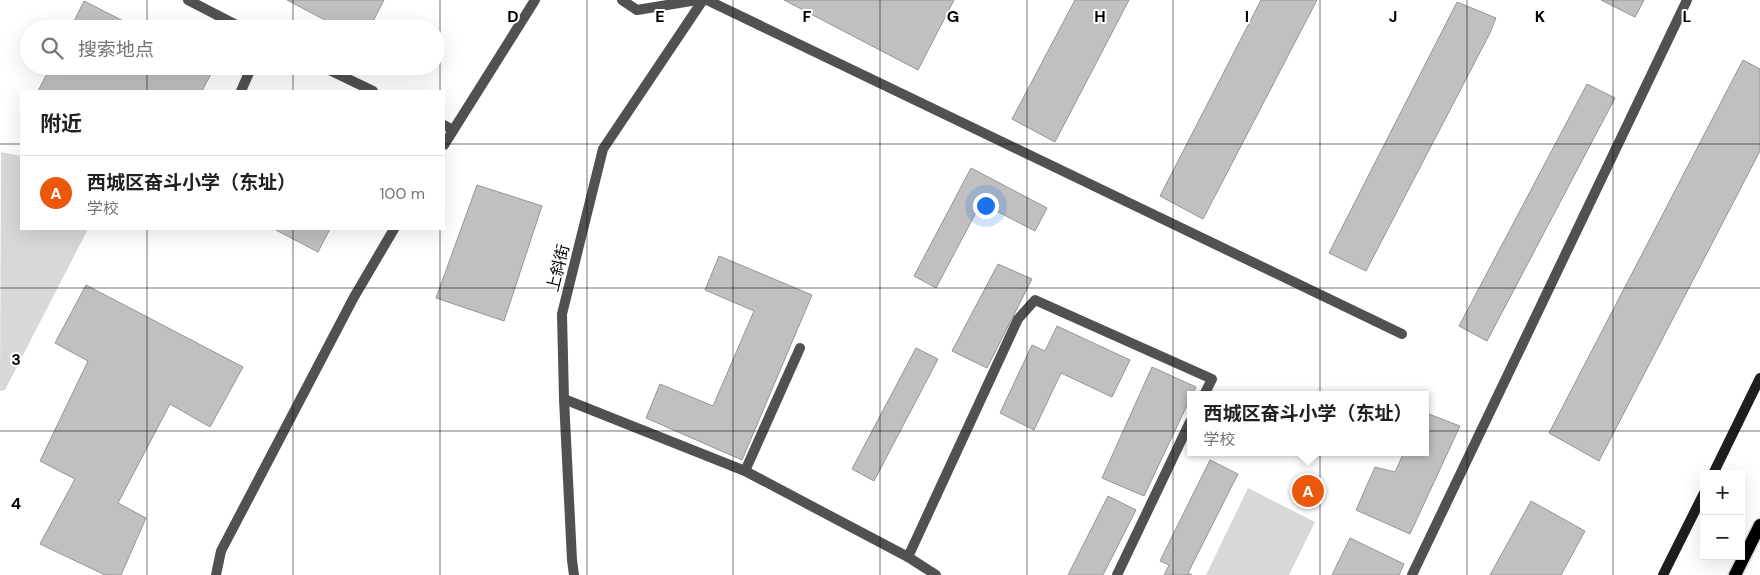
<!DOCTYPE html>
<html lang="zh">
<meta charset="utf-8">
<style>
:root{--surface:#fff;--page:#f6f6f6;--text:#202124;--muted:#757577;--line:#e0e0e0;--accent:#ea580c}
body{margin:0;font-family:"DM Sans","Noto Sans SC",sans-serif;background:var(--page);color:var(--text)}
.controls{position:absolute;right:15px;bottom:15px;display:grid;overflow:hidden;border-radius:0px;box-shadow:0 5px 20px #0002}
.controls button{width:45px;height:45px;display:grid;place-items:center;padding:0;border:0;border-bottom:1px solid var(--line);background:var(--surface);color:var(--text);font:25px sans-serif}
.you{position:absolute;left:985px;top:205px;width:18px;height:18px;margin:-12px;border:4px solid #fff;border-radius:50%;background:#1a73e8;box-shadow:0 0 0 8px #1a73e833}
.badge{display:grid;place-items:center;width:32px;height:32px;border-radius:50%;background:var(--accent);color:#fff;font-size:16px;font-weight:700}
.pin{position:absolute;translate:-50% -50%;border:2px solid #fff;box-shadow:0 1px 5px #0006}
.popup{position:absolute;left:1187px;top:391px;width:242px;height:65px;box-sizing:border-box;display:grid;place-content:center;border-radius:0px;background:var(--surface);filter:drop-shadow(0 1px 4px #0005);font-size:16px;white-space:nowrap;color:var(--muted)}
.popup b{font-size:19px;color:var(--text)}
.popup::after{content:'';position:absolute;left:50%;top:100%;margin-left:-10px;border:10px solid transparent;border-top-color:var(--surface)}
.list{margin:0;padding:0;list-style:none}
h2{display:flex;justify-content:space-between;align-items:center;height:65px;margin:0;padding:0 20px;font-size:21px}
h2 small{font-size:16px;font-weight:400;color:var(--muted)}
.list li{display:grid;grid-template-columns:32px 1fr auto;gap:15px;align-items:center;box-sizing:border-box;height:75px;padding:0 20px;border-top:1px solid var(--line)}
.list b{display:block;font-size:19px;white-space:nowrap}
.list p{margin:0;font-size:16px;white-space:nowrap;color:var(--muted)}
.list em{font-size:16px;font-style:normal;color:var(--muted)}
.icon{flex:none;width:28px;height:28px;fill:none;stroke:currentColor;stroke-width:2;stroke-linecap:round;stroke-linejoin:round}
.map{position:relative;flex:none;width:1760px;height:575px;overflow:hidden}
.search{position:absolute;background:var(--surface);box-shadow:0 5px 20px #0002;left:20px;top:20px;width:425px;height:55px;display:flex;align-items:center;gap:12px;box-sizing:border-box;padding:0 18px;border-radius:28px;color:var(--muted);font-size:19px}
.panel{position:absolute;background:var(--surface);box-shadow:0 5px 20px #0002;left:20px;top:90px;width:425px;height:140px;border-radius:0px}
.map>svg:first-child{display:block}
</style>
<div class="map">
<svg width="1760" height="575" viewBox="0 0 1760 575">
<rect width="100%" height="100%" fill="#fff"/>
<g fill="#d8d8d8">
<path d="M1,152L21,156V229H88L5,390L0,391Z"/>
<path d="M1248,488L1315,522L1289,575H1206Z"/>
</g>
<g fill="#c0c0c0" stroke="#959595">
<path d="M287,0H384L369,29H342Z"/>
<path d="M784,0H954L918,70Z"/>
<path d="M1075,0H1129L1055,142L1012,119Z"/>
<path d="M1261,0H1317L1203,219L1160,196Z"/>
<path d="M1601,0H1644L1635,17Z"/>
<path d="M84,1L139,29H70Z"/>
<path d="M1457,2L1496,18L1489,35L1366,271L1329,253Z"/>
<path d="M1743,60L1760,69V151L1599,461L1549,433Z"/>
<path d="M51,66H211L214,68L202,91H38Z"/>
<path d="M1587,84L1615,98L1487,341L1459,326Z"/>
<path d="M971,168L1047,208L1035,231L981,203L936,288L914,276Z"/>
<path d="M477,185L542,206L504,321L436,298Z"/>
<path d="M274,229H330L318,252Z"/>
<path d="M719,256L812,295L742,460L646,418L660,384L713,406L754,311L705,290Z"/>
<path d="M998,264L1032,279L987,368L952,351Z"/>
<path d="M86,285L243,367L210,427L170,404L118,503L146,518L121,575H105L40,544L75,479L40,461L88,361L55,343Z"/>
<path d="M1057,326L1130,360L1112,397L1061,373L1034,430L1000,413L1032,345L1045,351Z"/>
<path d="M916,348L938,359L874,481L852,469Z"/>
<path d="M1152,367L1196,387L1192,395H1190V399L1144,496L1102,478Z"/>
<path d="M1426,413L1460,426L1410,534L1356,510L1375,467L1395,472L1404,452H1426Z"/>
<path d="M1210,460L1238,474L1188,573L1192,575H1164L1169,565L1160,561Z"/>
<path d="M1108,496L1136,510L1103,575H1068Z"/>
<path d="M1531,501L1585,531L1561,575H1490Z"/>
<path d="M1350,538L1404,564L1399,575H1332Z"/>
</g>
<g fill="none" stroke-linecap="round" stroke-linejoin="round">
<g stroke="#dbdbdb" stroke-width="15">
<path id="primary" d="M1735,575L1760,525"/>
</g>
<g stroke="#515151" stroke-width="10">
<path d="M188,0L244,29"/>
<path d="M321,66L373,91"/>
<path d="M241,91L252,66"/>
<path d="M444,125L453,130"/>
<path d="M564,399L745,471L908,557"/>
<path d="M745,471L800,348"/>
<path d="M574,575L572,560L564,399L562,314L603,149L703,0"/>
<path d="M936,575L908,557L1018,319L1035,300L1212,379L1204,395"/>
<path d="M1117,575L1190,422"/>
</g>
<g stroke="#515151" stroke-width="10">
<path d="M622,0L637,10L697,0"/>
<path d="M707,0L1402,334"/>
<path d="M444,145L535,0"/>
<path d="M216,575L221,551L354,297L394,229"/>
<path d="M1412,575L1687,0"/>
</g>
<g stroke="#1e1e1e" stroke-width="10">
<path d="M1713,474L1760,378"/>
<path d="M1663,575L1704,493"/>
</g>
<use href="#primary" stroke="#000" stroke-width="12"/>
</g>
<path fill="none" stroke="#000" stroke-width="1" stroke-opacity="0.55" d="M147,0V29M293,0V29M440,0V91M587,0V575M733,0V575M880,0V575M1027,0V575M1173,0V575M1320,0V575M1467,0V575M1613,0V575M147,66V91M293,66V91M0,144H21M444,144H1760M147,229V575M293,229V575M440,229V575M0,288H1760M0,431H1760"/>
<g text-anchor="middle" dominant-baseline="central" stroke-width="4" stroke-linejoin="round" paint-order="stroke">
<g font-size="16" fill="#000" stroke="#fff">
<text transform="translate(558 268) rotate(-76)">上斜街</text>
</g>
</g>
<g font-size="16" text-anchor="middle" font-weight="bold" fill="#000" stroke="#fff" stroke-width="4" stroke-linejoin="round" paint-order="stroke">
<text x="513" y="22">D</text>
<text x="660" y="22">E</text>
<text x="807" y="22">F</text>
<text x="953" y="22">G</text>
<text x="1100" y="22">H</text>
<text x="1247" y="22">I</text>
<text x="1393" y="22">J</text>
<text x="1540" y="22">K</text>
<text x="1687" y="22">L</text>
<text x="16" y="365">3</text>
<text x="16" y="509">4</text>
</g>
</svg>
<div class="controls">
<button>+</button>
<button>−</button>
</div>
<div class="you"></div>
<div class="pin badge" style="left:1308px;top:491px">A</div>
<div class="popup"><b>西城区奋斗小学（东址）</b>学校</div>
<div class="search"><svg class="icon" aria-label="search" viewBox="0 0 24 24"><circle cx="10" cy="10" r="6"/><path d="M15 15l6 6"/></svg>搜索地点</div>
<section class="panel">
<h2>附近<small></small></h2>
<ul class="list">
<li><span class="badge">A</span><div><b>西城区奋斗小学（东址）</b><p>学校</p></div><em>100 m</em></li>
</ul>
</section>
</div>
